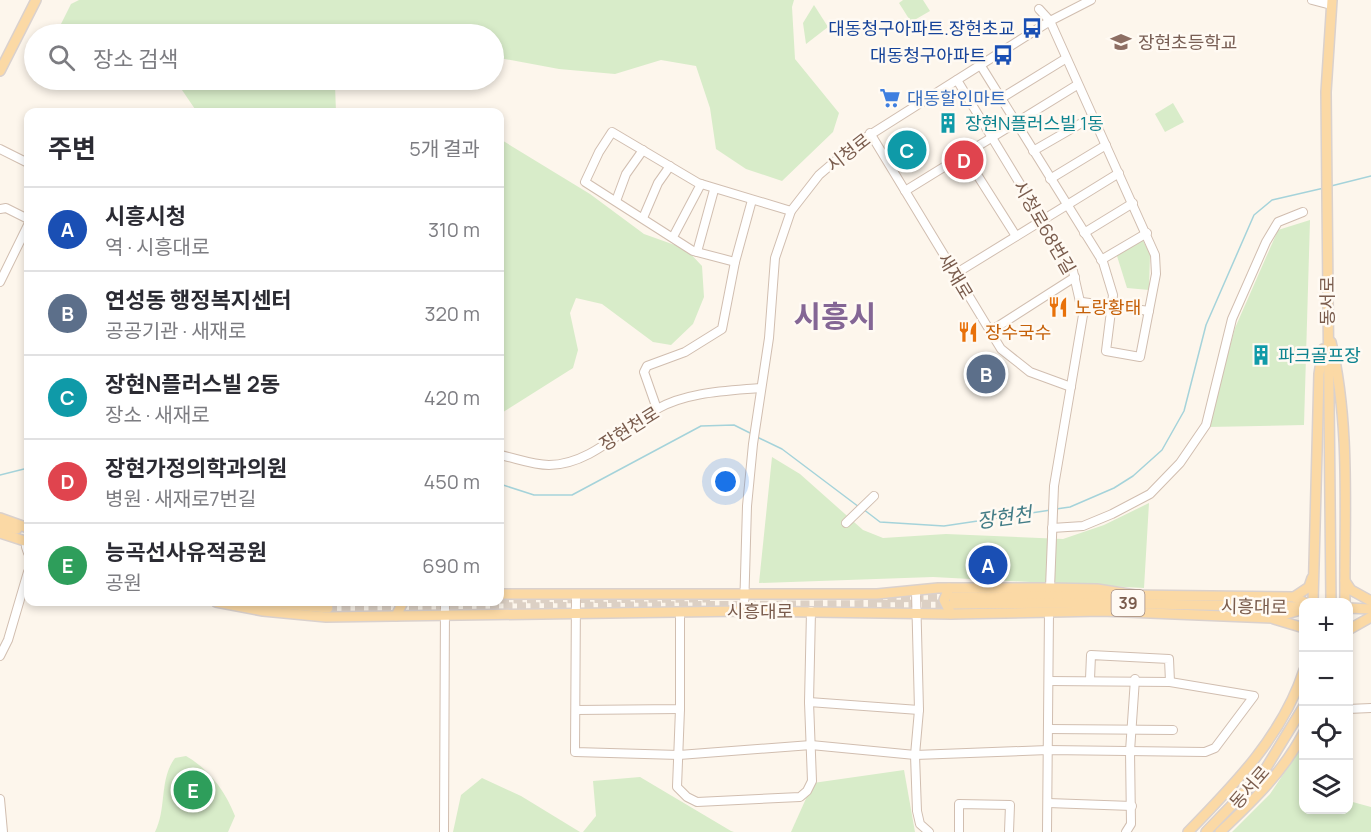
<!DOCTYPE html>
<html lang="ko">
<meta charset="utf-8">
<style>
:root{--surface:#fff;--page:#f2f2f3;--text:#2b2b33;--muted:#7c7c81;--line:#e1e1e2;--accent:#0f766e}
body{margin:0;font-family:Manrope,"Noto Sans KR",sans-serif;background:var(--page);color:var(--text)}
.controls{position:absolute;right:18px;bottom:18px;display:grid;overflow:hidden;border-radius:12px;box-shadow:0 3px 9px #0003}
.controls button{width:54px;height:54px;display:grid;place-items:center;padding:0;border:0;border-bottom:2px solid var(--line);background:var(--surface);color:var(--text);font:30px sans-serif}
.you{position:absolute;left:726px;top:482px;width:21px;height:21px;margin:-15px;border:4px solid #fff;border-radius:50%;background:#1a73e8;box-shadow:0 0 0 9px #1a73e833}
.badge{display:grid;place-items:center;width:39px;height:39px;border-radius:50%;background:var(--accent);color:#fff;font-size:20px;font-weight:700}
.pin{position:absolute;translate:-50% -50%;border:3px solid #fff;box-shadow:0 2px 6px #0006}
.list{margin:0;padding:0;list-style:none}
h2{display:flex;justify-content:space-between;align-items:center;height:78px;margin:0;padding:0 24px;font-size:26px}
h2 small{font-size:20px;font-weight:400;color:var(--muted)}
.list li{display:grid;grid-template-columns:39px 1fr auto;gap:18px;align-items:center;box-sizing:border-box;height:84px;padding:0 24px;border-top:2px solid var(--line)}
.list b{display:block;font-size:22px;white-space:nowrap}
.list p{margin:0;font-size:20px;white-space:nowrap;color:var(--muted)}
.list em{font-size:20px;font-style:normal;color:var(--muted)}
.icon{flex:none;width:33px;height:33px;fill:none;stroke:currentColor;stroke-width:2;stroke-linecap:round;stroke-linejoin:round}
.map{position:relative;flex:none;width:1371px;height:832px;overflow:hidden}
.search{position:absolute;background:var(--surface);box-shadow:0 3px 9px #0003;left:24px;top:24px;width:480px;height:66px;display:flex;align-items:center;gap:15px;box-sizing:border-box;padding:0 21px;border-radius:33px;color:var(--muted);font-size:22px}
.panel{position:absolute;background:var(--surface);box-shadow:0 3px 9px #0003;left:24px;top:108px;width:480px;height:498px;border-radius:12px}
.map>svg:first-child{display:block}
</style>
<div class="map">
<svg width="1371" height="832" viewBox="0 0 1371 832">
<rect width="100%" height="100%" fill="#fdf6ec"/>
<g fill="#d8ecc9">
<path d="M79,0H794L792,7L795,59L839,113L833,132L782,181L746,169L716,149L710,108L696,66L661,60L615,74L559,69L494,57V34H59L58,30L71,4Z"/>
<path d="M903,0H923L930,11L911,22L899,3Z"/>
<path d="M814,5L828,27L806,44L803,23Z"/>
<path d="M95,80H342L335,85L336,112H197L182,90L151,82L121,89Z"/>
<path d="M1173,103L1184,122L1165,132L1155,114Z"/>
<path d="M500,139L590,194L644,234L686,249L702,266L704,297L693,324L671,345L653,342L602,304L576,298L570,313L578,350L573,368L500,414Z"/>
<path d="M1310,220L1304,425L1208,427L1235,328L1278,230Z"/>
<path d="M1142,239L1150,254L1149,290L1127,288L1117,256Z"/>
<path d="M772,457L800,474L863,530L883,538L946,534L1063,539L1104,525L1149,503L1144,588L933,577L759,583Z"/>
<path d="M1303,745L1304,810H1348L1349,801L1371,807V832H1232L1270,794Z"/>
<path d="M186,756C210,770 225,791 235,816L228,832H155C167,808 159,779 175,758Z"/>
<path d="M904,770L915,832H791L813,783Z"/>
<path d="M640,777L731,831L734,832H583L596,816L593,781Z"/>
<path d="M482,778L521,796L580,832H453L461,795Z"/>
</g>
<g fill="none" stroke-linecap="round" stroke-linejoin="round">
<g stroke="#a5d3da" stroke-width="1.5">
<path d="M1331,186L1371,176"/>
<path d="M757,437L782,449L859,507"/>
<path d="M0,475L28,468"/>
<path d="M500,484L534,495H572L701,426L734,425L750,433"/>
<path d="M863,509L880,522L944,526L1051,510"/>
<path d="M1056,509L1070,507L1114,488L1133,476L1162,450L1184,411L1206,325L1254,215L1272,200L1324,188"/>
</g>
<g stroke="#dcd0c4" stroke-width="9" stroke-dasharray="9 4.5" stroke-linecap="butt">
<path d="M874,598L950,597"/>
<path d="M500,599L710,598"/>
<path d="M328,608L952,604"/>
</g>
<g stroke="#d1beb0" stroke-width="10">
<g id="minor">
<path d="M1312,0L1331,5"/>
<path d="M981,66L1103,262L1113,295L1106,351L1140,357L1156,274L1155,255L1050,21L1039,9"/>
<path d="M957,80L1073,271L1083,315L1054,486L1050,588"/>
<path d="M1000,99L1065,59"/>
<path d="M870,133L1001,349L1030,372L1071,387"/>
<path d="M0,149L28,163"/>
<path d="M1033,151L1092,117"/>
<path d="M964,154L1016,236"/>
<path d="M1050,179L1106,145"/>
<path d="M905,191L1077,85"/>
<path d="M616,201L626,174L643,150"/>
<path d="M0,209L6,208L28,219"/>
<path d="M643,218L658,183L670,166"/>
<path d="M1084,233L1133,203"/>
<path d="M673,237L701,184"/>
<path d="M697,252L714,190"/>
<path d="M1101,260L1147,233"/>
<path d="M735,262L693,251L585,182L599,152L612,132L698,183L791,211"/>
<path d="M955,274L1119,173"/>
<path d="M0,282L28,225"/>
<path d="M1082,302L1149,311"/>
<path d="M989,332L1075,277"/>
<path d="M657,409L644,372L647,366L685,352L722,329L735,262L752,200"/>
<path d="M500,455C515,458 533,465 549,465C590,465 623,428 657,409C687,392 726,391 760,388"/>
<path d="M846,523L874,496"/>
<path d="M1052,528L1083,526L1112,514L1150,494L1180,463L1206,425L1232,319L1266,242L1278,222L1303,212"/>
<path d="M26,547L28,553"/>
<path d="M916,592L919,710L915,755L917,811L920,824L929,832"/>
<path d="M576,594L575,752L679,755L811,745L915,755L1048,750L1205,752L1215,748L1254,696L1170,682L1049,681"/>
<path d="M744,611L747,506L753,444L769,338L775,258L791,211L819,175L854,145L1050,21L1091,0"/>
<path d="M0,656L8,640L28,572"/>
<path d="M1090,679L1091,655L1169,659L1170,682"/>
<path d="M809,702L919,710"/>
<path d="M680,709L677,787L687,797L697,802L800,797L807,791L812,781L809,702L811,611"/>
<path d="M1348,709L1371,708"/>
<path d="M576,710L680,709V612"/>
<path d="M1049,729L1173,730"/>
<path d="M0,799L3,832"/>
<path d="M1048,803L1132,806"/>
<path d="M444,832L445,602"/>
<path d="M959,832V804L1010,805L1009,832"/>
<path d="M1047,832L1049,612"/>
<path d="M1126,832L1131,824L1130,751L1135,679"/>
</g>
</g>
<g stroke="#dad1cd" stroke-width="12">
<g id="major">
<path d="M0,71L36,0"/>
<path d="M1331,342C1351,426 1344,517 1345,602"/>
<path d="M0,518L28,528"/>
<path d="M0,525L17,529"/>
<path d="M0,533L28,542"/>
<path d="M1345,581L1351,590L1371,601"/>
<path d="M949,588L944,600L951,614"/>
<path d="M500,594H877L938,588H1050L1097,589L1135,595"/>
<path d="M1129,595L1294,597L1304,602"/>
<path d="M953,597L1115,596"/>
<path d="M1294,597L1309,587L1312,578"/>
<path d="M216,602L263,611L326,617L744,611L951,614L1102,611L1272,618L1304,609"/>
<path d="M260,602L328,608"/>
<path d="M1313,602L1319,374L1323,349"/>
<path d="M1331,602L1326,92L1332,0"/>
<path d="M953,604L1099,603L1302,607"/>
<path d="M1348,608L1371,609"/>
<path d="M396,616L403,602"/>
<path d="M1274,619L1304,628"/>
<path d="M1348,630L1371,617"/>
<path d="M1188,832C1235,784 1283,735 1304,670"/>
<path d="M1206,832L1263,773L1304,706"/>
<path d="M1220,832C1252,802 1284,771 1304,732"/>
</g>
</g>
<use href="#minor" stroke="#fff" stroke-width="8"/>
<use href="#major" stroke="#fbd9a5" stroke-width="9"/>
</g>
<defs>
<g id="bus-bare" transform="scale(1.62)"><path d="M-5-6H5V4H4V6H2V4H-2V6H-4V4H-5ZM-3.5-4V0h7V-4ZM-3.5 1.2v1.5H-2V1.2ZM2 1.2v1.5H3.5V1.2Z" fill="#1a4fb4" stroke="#fffaf3" stroke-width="2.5" paint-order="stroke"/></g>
<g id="school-bare" transform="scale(1.62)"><path d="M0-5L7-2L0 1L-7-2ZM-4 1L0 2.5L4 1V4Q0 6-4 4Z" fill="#8d6e63" stroke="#fffaf3" stroke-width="2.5" paint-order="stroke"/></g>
<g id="supermarket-bare" transform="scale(1.62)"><path d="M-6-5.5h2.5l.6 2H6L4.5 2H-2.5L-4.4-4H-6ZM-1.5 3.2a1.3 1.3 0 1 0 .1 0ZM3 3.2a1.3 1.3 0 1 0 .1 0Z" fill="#3f7fe0" stroke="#fffaf3" stroke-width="2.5" paint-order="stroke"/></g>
<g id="building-bare" transform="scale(1.62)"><path d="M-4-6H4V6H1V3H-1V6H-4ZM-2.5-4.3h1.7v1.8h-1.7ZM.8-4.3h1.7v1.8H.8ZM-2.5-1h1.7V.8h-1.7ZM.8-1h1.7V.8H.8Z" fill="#0f9aa8" stroke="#fffaf3" stroke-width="2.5" paint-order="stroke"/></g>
<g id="restaurant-bare" transform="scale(1.62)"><path d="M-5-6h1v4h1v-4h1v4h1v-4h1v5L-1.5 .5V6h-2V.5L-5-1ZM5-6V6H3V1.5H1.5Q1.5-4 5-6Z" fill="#e8710a" stroke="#fffaf3" stroke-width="2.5" paint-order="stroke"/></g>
</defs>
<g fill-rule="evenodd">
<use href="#bus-bare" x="1032" y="28"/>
<use href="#school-bare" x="1121" y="42"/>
<use href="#bus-bare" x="1003" y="55"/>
<use href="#supermarket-bare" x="890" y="98"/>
<use href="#building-bare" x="948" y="123"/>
<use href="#restaurant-bare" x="1058" y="307"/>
<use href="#restaurant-bare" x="968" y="332"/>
<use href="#building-bare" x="1261" y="355"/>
</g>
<g text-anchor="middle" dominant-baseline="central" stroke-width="5" stroke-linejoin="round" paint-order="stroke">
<rect fill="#fffaf3" stroke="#a28b7f" stroke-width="1.5" x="1111.5" y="590" width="33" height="26" rx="4.5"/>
<g font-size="16" font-weight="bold" fill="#7a5c4d">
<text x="1128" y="603">39</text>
</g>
<g font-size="18" fill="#164399" stroke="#fffaf3" text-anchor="end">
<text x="1015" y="28">대동청구아파트.장현초교</text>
<text x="986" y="55">대동청구아파트</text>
</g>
<g font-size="18" fill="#785e54" stroke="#fffaf3" text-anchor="start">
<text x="1138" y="42">장현초등학교</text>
</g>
<g font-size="18" fill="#366cbe" stroke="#fffaf3" text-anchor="start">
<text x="907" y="98">대동할인마트</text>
</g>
<g font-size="18" fill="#0d838f" stroke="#fffaf3" text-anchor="start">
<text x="965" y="123">장현N플러스빌 1동</text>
<text x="1278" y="355">파크골프장</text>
</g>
<g font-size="18" fill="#7a5c4d" stroke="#fffaf3">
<text transform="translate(848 152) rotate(-38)">시청로</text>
<text transform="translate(1045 227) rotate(60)">시청로68번길</text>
<text transform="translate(956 276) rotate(59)">새재로</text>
<text transform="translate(1327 301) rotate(-90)">동서로</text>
<text transform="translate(629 428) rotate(-32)">장현천로</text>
<text transform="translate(1254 606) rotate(1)">시흥대로</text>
<text x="760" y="611">시흥대로</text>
<text transform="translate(1249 787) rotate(-49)">동서로</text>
</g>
<g font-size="18" fill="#c56008" stroke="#fffaf3" text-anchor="start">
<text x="1075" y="307">노랑황태</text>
<text x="985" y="332">장수국수</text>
</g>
<g font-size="20" font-style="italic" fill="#437c86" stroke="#fffaf3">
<text transform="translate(1004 517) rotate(-8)">장현천</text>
</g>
<g font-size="30" font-weight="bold" fill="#846695" stroke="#fffaf3">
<text x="835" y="315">시흥시</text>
</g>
</g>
</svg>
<div class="controls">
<button>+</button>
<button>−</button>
<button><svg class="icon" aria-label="locate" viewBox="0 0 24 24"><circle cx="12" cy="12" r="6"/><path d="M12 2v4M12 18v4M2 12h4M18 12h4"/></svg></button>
<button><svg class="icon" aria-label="layers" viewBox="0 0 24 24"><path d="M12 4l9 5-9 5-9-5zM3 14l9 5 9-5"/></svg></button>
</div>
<div class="you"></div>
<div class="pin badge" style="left:988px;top:565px;background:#1a4fb4">A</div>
<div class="pin badge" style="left:986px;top:374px;background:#5c6f8a">B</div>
<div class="pin badge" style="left:907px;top:150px;background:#0f9aa8">C</div>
<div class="pin badge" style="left:964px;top:160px;background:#e0444e">D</div>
<div class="pin badge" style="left:193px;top:790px;background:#2e9e5b">E</div>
<div class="search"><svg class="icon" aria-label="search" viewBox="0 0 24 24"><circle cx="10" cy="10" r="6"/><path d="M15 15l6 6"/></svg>장소 검색</div>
<section class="panel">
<h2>주변<small>5개 결과</small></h2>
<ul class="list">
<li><span class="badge" style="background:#1a4fb4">A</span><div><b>시흥시청</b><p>역 · 시흥대로</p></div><em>310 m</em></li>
<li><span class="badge" style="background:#5c6f8a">B</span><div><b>연성동 행정복지센터</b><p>공공기관 · 새재로</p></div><em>320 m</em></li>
<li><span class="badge" style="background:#0f9aa8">C</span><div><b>장현N플러스빌 2동</b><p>장소 · 새재로</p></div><em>420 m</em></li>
<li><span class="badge" style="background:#e0444e">D</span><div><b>장현가정의학과의원</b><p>병원 · 새재로7번길</p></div><em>450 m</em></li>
<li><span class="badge" style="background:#2e9e5b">E</span><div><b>능곡선사유적공원</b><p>공원</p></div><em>690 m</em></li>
</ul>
</section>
</div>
